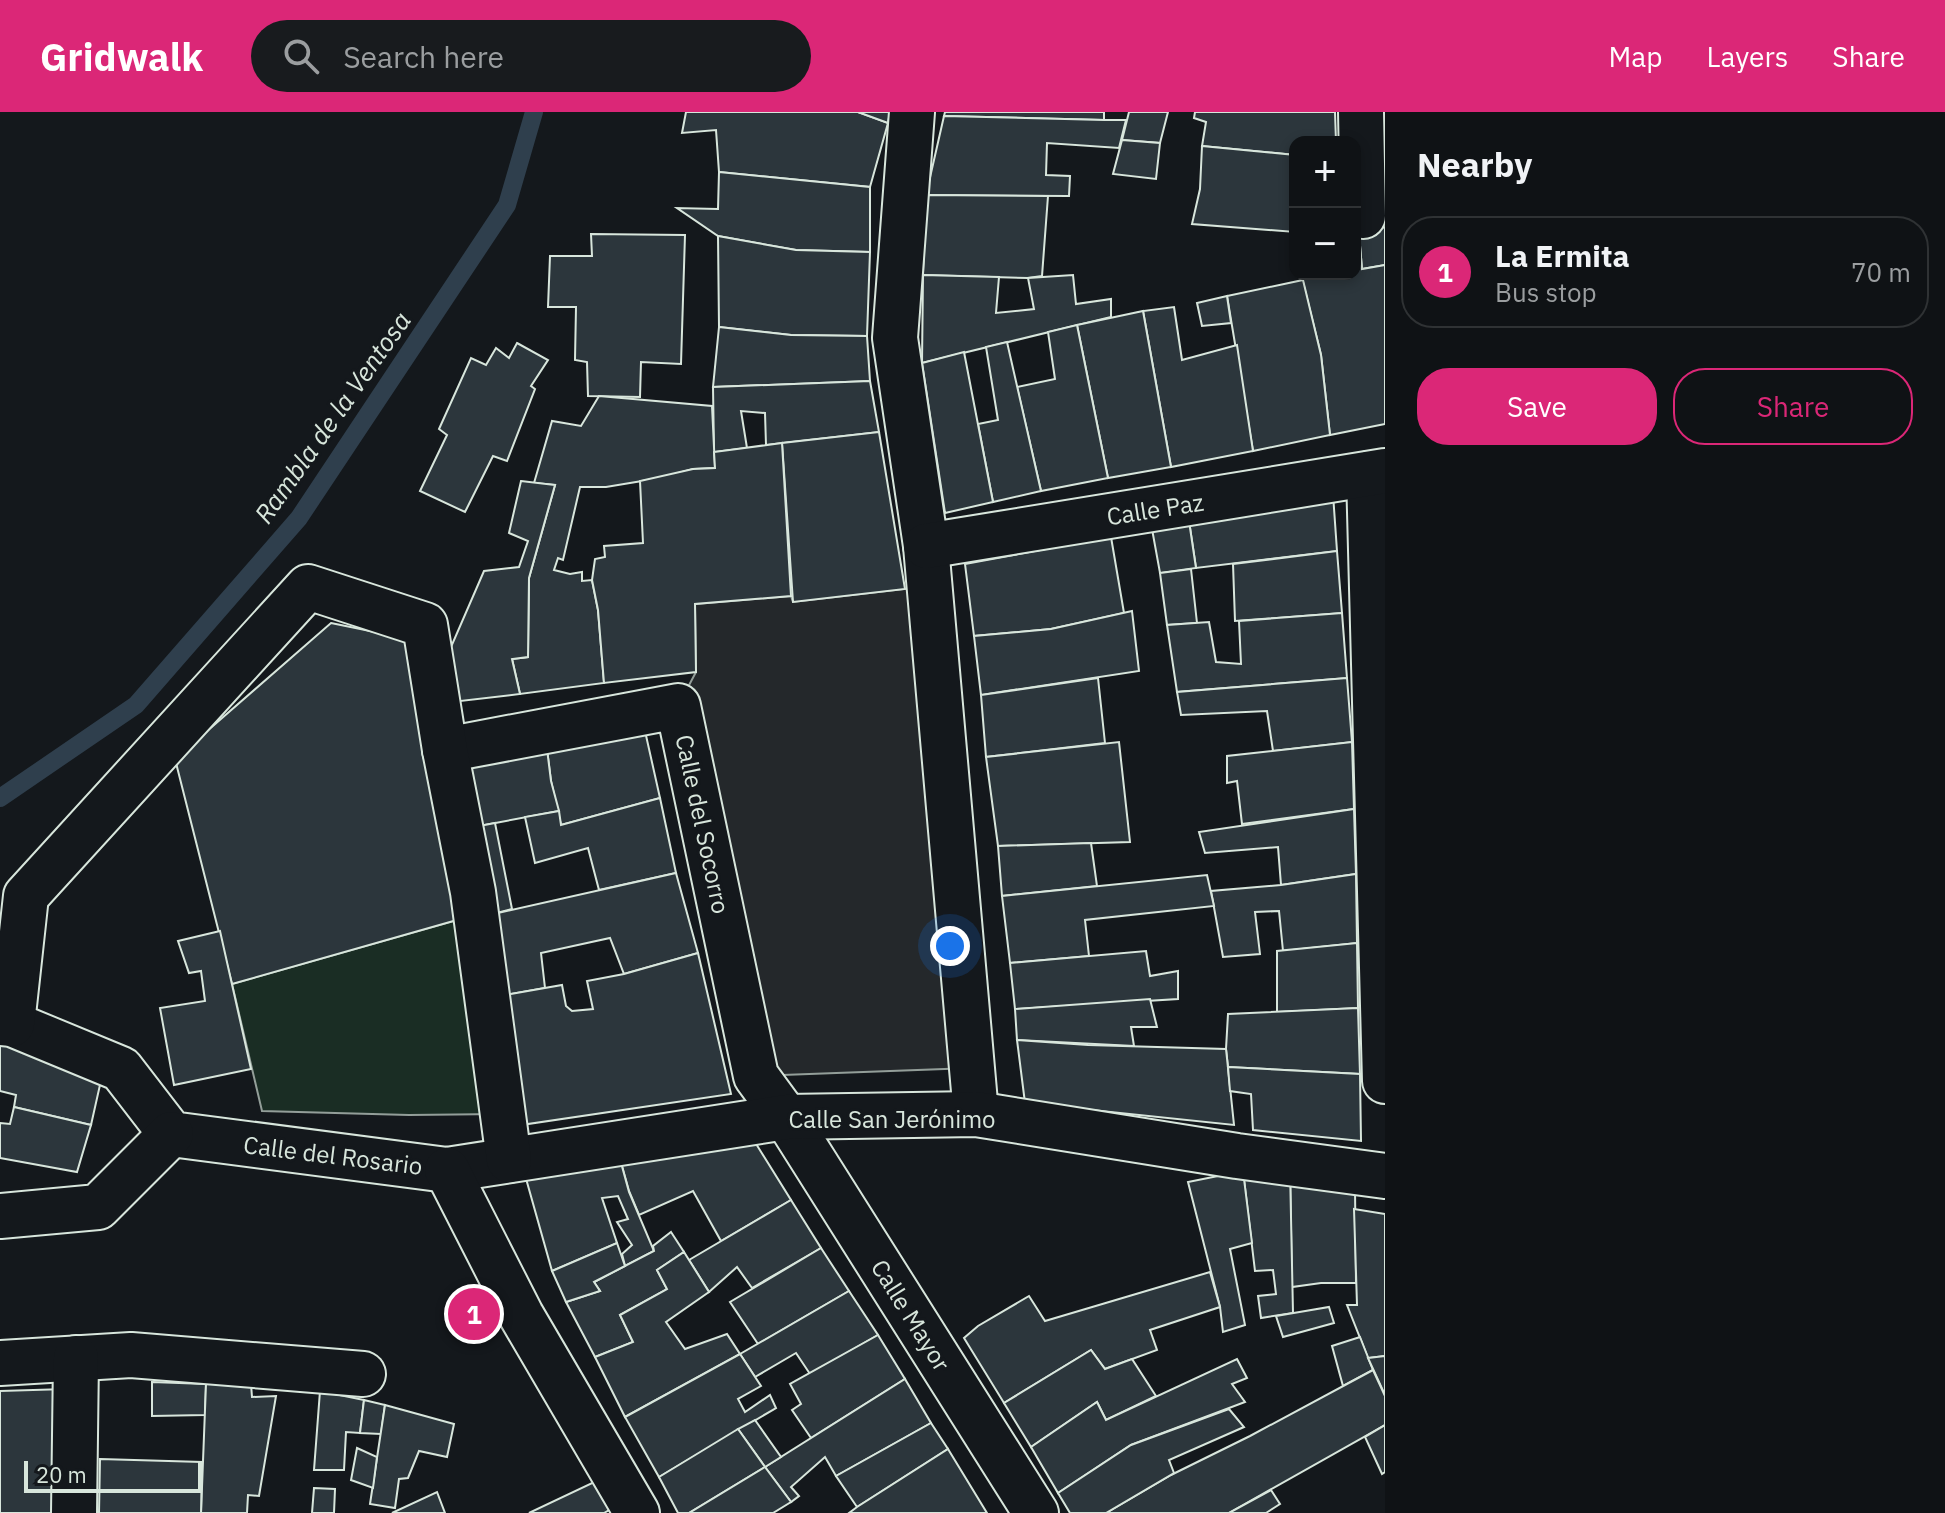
<!DOCTYPE html>
<meta charset="utf-8">
<style>
:root{--surface:#0f1215;--page:#181b1e;--text:#f1f3f6;--muted:#9b9ea0;--line:#2f3234;--accent:#db2777}
body{margin:0;font-family:"IBM Plex Sans",sans-serif;background:var(--page);color:var(--text)}
.controls{position:absolute;right:24px;top:24px;display:grid;overflow:hidden;border-radius:16px;box-shadow:0 4px 12px #0003}
.controls button{width:72px;height:72px;display:grid;place-items:center;padding:0;border:0;border-bottom:2px solid var(--line);background:var(--surface);color:var(--text);font:40px sans-serif}
.scale{position:absolute;left:24px;bottom:20px;width:178px;box-sizing:border-box;padding-left:8px;border:4px solid #d8e6dc;border-top:0;font-size:22px;line-height:28px;white-space:nowrap;color:#d8e6dc;-webkit-text-stroke:6px #14181c;paint-order:stroke}
.you{position:absolute;left:950px;top:834px;width:28px;height:28px;margin:-20px;border:6px solid #fff;border-radius:50%;background:#1a73e8;box-shadow:0 0 0 12px #1a73e833}
.badge{display:grid;place-items:center;width:52px;height:52px;border-radius:50%;background:var(--accent);color:#fff;font-size:26px;font-weight:700}
.pin{position:absolute;translate:-50% -50%;border:4px solid #fff;box-shadow:0 2px 8px #0006}
.list{margin:0;padding:0;list-style:none}
h2{display:flex;justify-content:space-between;align-items:center;height:104px;margin:0;padding:0 32px;font-size:34px}
h2 small{font-size:26px;font-weight:400;color:var(--muted)}
.list li{display:grid;grid-template-columns:52px 1fr auto;gap:24px;align-items:center;box-sizing:border-box;height:112px;margin:0 16px 16px;padding:0 16px;border:2px solid var(--line);border-radius:32px}
.list b{display:block;font-size:30px;white-space:nowrap}
.list p{margin:0;font-size:26px;white-space:nowrap;color:var(--muted)}
.list em{font-size:26px;font-style:normal;color:var(--muted)}
.actions{display:flex;gap:16px;padding:24px 32px}
.actions a{flex:1;padding:18px 0;border:2px solid var(--accent);border-radius:32px;text-align:center;font-size:28px;color:var(--accent)}
.actions .main{background:var(--accent);color:#fff}
.icon{flex:none;width:44px;height:44px;fill:none;stroke:currentColor;stroke-width:2;stroke-linecap:round;stroke-linejoin:round}
.map{position:relative;flex:none;width:1385px;height:1401px;overflow:hidden}
header{display:flex;align-items:center;gap:48px;box-sizing:border-box;height:112px;padding:0 40px;background:var(--accent);color:#fff}
header strong{font-size:38px}
nav{display:flex;gap:44px;margin-inline-start:auto;font-size:28px}
.search{width:560px;height:72px;background:var(--page);display:flex;align-items:center;gap:20px;box-sizing:border-box;padding:0 28px;border-radius:44px;color:var(--muted);font-size:30px}
main{display:flex}
aside{flex:1;background:var(--surface)}
.map>svg:first-child{display:block}
</style>
<header>
<strong>Gridwalk</strong>
<div class="search"><svg class="icon" aria-label="search" viewBox="0 0 24 24"><circle cx="10" cy="10" r="6"/><path d="M15 15l6 6"/></svg>Search here</div>
<nav><a>Map</a><a>Layers</a><a>Share</a></nav>
</header>
<main>
<div class="map">
<svg width="1385" height="1401" viewBox="0 0 1385 1401">
<rect width="100%" height="100%" fill="#14181c"/>
<path fill="#1a2d24" stroke="#939e99" stroke-width="2" d="M471,804L500,1002L409,1003L262,999L232,872Z"/>
<path fill="#24282b" stroke="#939e99" stroke-width="2" d="M930,474L971,956L756,964L678,594L696,560L695,492L791,484L793,490Z"/>
<g fill="none" stroke-linecap="round" stroke-linejoin="round">
<path stroke="#2f3f4d" stroke-width="18" d="M0,686L136,593L299,406L507,93L534,0"/>
</g>
<g fill="#2c363c" stroke="#d8e6dc" stroke-width="2">
<path d="M686,0H858L888,11L870,75L719,60L716,18L682,21Z"/>
<path d="M858,0H890L888,11Z"/>
<path d="M945,0H1104V8L944,4Z"/>
<path d="M1129,0H1168L1160,31L1122,28Z"/>
<path d="M1195,0H1335L1336,30H1295V43L1202,34L1206,10L1194,6Z"/>
<path d="M944,4L1104,8H1126L1119,36L1047,31L1046,63L1070,64L1069,84L926,83Z"/>
<path d="M1122,28L1160,31L1156,67L1113,62Z"/>
<path d="M1202,34L1295,43V120L1192,112L1200,77Z"/>
<path d="M719,60L870,75V140L796,138L718,124L677,96L718,97Z"/>
<path d="M926,83L1048,84L1042,164L1028,166L923,163Z"/>
<path d="M1385,115V153L1362,157L1359,122Z"/>
<path d="M591,122L685,123L681,252L641,250L640,285L588,284L587,250L575,248L576,195H548L550,144H592Z"/>
<path d="M1355,122H1359L1362,157L1385,153V312L1330,323L1321,243L1301,162H1355Z"/>
<path d="M718,124L796,138L870,140L867,224L791,223L719,215Z"/>
<path d="M923,163L999,165L996,201L1034,197L1028,166L1073,163L1076,192L1111,187V205L922,251Z"/>
<path d="M1303,168L1321,243L1330,323L1253,339L1227,184Z"/>
<path d="M1227,184L1231,211L1202,214L1197,191Z"/>
<path d="M1174,195L1182,248L1237,233L1253,339L1171,355L1143,199Z"/>
<path d="M1143,199L1171,355L1108,366L1077,213Z"/>
<path d="M1077,213L1108,366L1041,379L1017,275L1055,267L1048,220Z"/>
<path d="M719,215L791,223L867,224L870,269L713,275Z"/>
<path d="M1007,230L1041,379L993,390L978,312L998,308L986,235Z"/>
<path d="M517,231L548,248L531,274L535,277L507,349L493,344L465,400L420,379L447,323L439,317L471,246L486,253L496,236L509,246Z"/>
<path d="M964,240L993,390L945,401L922,251Z"/>
<path d="M870,269L879,320L766,333L765,301L741,299L747,336L714,340L713,275Z"/>
<path d="M599,284L712,294L715,356L693,357L660,366L606,375H580L563,448L558,446L554,458L570,462L582,460V469L592,468L598,498L604,571L520,582L512,547L528,545L529,466L555,373L534,371L552,309L581,314Z"/>
<path d="M879,320L905,477L793,490L782,331Z"/>
<path d="M782,331L791,484L695,492L696,560L604,571L598,498L592,468L595,447L605,445L604,434L643,431L640,369L693,357L715,356L714,340Z"/>
<path d="M521,369L555,373L529,466L528,545L512,547L520,582L452,590L444,551L484,459L519,455L528,429L509,421Z"/>
<path d="M1333,382L1337,439L1196,456L1189,409Z"/>
<path d="M1189,409L1196,456L1160,461L1152,417Z"/>
<path d="M1111,425L1124,501L1051,517L974,524L965,452Z"/>
<path d="M1337,439L1342,501L1235,509L1233,452Z"/>
<path d="M1191,457L1197,511L1167,513L1160,461Z"/>
<path d="M1132,499L1139,559L981,583L974,524L1051,517Z"/>
<path d="M1342,501L1347,566L1177,580L1167,513L1209,510L1216,550L1241,552L1239,509Z"/>
<path d="M331,511L414,528L471,804L232,872L175,647Z"/>
<path d="M1098,566L1105,631L986,645L981,583Z"/>
<path d="M1347,566L1352,630L1273,639L1267,599L1181,603L1177,580Z"/>
<path d="M645,619L660,686L561,713L551,669L547,637Z"/>
<path d="M1119,630L1130,730L998,734L986,645Z"/>
<path d="M1352,630L1354,697L1242,712L1237,669L1227,671V644Z"/>
<path d="M547,637L551,669L559,699L474,715L463,652Z"/>
<path d="M660,686L676,761L599,778L588,736L535,751L525,705L559,699L561,713Z"/>
<path d="M1354,697L1356,762L1281,773L1278,735L1205,741L1199,720Z"/>
<path d="M495,711L512,797L489,803L474,715Z"/>
<path d="M1091,731L1097,774L1002,784L998,734Z"/>
<path d="M676,761L698,841L624,862L610,826L541,841L545,876L500,884L489,803Z"/>
<path d="M1356,762L1357,831L1283,839L1279,799L1255,800L1260,842L1223,845L1211,779L1281,773Z"/>
<path d="M1207,763L1214,794L1085,808L1089,844L1010,851L1002,784Z"/>
<path d="M220,819L251,957L174,973L160,896L205,889L201,859L189,861L178,829Z"/>
<path d="M1357,831L1358,896L1277,900V839Z"/>
<path d="M1146,839L1150,864L1178,859V887L1015,897L1010,851Z"/>
<path d="M698,841L731,982L521,1013L500,884L562,873L566,894L572,899L593,897L587,869L624,862Z"/>
<path d="M1150,887L1157,915H1131L1134,934L1017,928L1015,897Z"/>
<path d="M1358,896L1360,962L1228,955L1226,937L1228,902Z"/>
<path d="M1017,928L1088,933L1226,937L1234,1013L1025,991Z"/>
<path d="M0,930L27,942L102,964L91,1013L14,995L16,983L0,979Z"/>
<path d="M1228,955L1360,962L1361,1029L1253,1018L1251,982L1230,979Z"/>
<path d="M14,995L91,1013L77,1060L0,1046V1011L10,1012Z"/>
<path d="M753,1027L791,1088L721,1129L693,1079L639,1103L629,1079L620,1047Z"/>
<path d="M620,1047L629,1080L654,1139L625,1154L622,1142L632,1133L617,1110L628,1107L618,1084L602,1086L617,1131L552,1159L525,1063Z"/>
<path d="M1290,1057L1355,1076L1356,1171H1321L1292,1175Z"/>
<path d="M1290,1057L1293,1201L1261,1206L1258,1184L1276,1182L1273,1158L1255,1159L1243,1059Z"/>
<path d="M1243,1059L1252,1131L1230,1137L1245,1213L1223,1220L1220,1195L1188,1070Z"/>
<path d="M791,1088L821,1136L752,1176L737,1155L709,1180L689,1148Z"/>
<path d="M1354,1097L1385,1102V1244L1368,1246L1347,1193H1357Z"/>
<path d="M671,1120L684,1140L657,1158L667,1177L620,1203L633,1230L595,1245L566,1190L600,1179L594,1170L654,1139L653,1134Z"/>
<path d="M617,1131L625,1154L594,1170L600,1179L566,1190L552,1159Z"/>
<path d="M821,1136L849,1179L758,1232L730,1190Z"/>
<path d="M684,1140L709,1180L666,1210L685,1237L727,1222L740,1242L625,1305L595,1245L633,1230L620,1203L667,1177L657,1158Z"/>
<path d="M1210,1160L1220,1195L1150,1218L1157,1238L1105,1257L1091,1238L1004,1291L964,1226L978,1214L1029,1184L1045,1209Z"/>
<path d="M849,1179L878,1223L810,1262L796,1241L755,1265L740,1242Z"/>
<path d="M1329,1195L1334,1211L1283,1225L1276,1204Z"/>
<path d="M878,1223L905,1267L811,1326L792,1298L801,1292L790,1272Z"/>
<path d="M1360,1225L1373,1258L1343,1274L1332,1234Z"/>
<path d="M1091,1238L1105,1257L1132,1247L1156,1284L1106,1308L1097,1290L1031,1335L1004,1291Z"/>
<path d="M740,1242L761,1274L738,1287L745,1300L770,1283L776,1296L659,1365L625,1305Z"/>
<path d="M1385,1244V1281H1384L1368,1246Z"/>
<path d="M1237,1247L1247,1266L1232,1272L1245,1290L1131,1333L1058,1381L1031,1335L1097,1290L1106,1308Z"/>
<path d="M1373,1258L1385,1284V1313L1229,1401H1106L1171,1363L1250,1324Z"/>
<path d="M905,1267L931,1311L836,1364L825,1345L791,1375L799,1384L791,1390L765,1355Z"/>
<path d="M152,1270L206,1272L205,1303L152,1304Z"/>
<path d="M206,1272H251L252,1285L276,1284L259,1384L248,1383L247,1401H201Z"/>
<path d="M66,1277L70,1401H0V1279Z"/>
<path d="M320,1279L364,1288L360,1321L346,1320L344,1358H314Z"/>
<path d="M364,1288L385,1293L381,1322L360,1321Z"/>
<path d="M385,1293L454,1312L447,1345L419,1339L408,1366L399,1367L395,1396L370,1392Z"/>
<path d="M1229,1297L1244,1315L1169,1348L1174,1361L1106,1401H1070L1058,1381L1131,1333Z"/>
<path d="M755,1308L781,1345L765,1355L738,1317Z"/>
<path d="M931,1311L948,1337L857,1395L836,1364Z"/>
<path d="M1385,1313V1360L1382,1362L1365,1325Z"/>
<path d="M738,1317L765,1355L689,1401H678L659,1365Z"/>
<path d="M357,1336L377,1345L373,1376L351,1368Z"/>
<path d="M948,1337L987,1401H849L857,1395Z"/>
<path d="M100,1347L202,1350L201,1401H99Z"/>
<path d="M765,1355L791,1390L773,1401H689Z"/>
<path d="M609,1363L623,1390L604,1401H529Z"/>
<path d="M314,1376L335,1377L334,1401H312Z"/>
<path d="M1271,1378L1280,1392L1266,1401H1229Z"/>
<path d="M437,1380L445,1401H392Z"/>
</g>
<g fill="none" stroke-linecap="round" stroke-linejoin="round">
<g stroke="#d8e6dc" stroke-width="48">
<g id="minor">
<path d="M912,0L895,226L926,434L976,1002"/>
<path d="M1361,0L1363,104"/>
<path d="M1369,362L1385,969"/>
<path d="M926,434L1385,359"/>
<path d="M445,638L678,594L756,964L786,1005L1036,1401"/>
<path d="M0,911L12,912L121,957L171,1022L447,1058L786,1005L976,1002L1237,1044L1385,1064"/>
<path d="M12,912L26,784L308,475L425,513L445,638L473,780L509,1048"/>
<path d="M447,1058L521,1203L637,1401"/>
<path d="M0,1104L98,1095L171,1022"/>
<path d="M0,1251L131,1243L363,1262"/>
<path d="M74,1401L76,1246"/>
</g>
</g>
<use href="#minor" stroke="#14181c" stroke-width="44"/>
</g>
<g text-anchor="middle" dominant-baseline="central" stroke-width="6" stroke-linejoin="round" paint-order="stroke">
<g font-size="24" fill="#d8e6dc" stroke="#14181c">
<text transform="translate(1155 397) rotate(-9)">Calle Paz</text>
<text transform="translate(703 712) rotate(78)">Calle del Socorro</text>
<text x="892" y="1007">Calle San Jerónimo</text>
<text transform="translate(333 1043) rotate(7)">Calle del Rosario</text>
<text transform="translate(911 1203) rotate(58)">Calle Mayor</text>
</g>
<g font-size="26" font-style="italic" fill="#d8e6dc" stroke="#14181c">
<text transform="translate(332 305) rotate(-55)">Rambla de la Ventosa</text>
</g>
</g>
</svg>
<div class="controls">
<button>+</button>
<button>−</button>
</div>
<div class="scale">20 m</div>
<div class="you"></div>
<div class="pin badge" style="left:474px;top:1202px">1</div>
</div>
<aside>
<h2>Nearby<small></small></h2>
<ul class="list">
<li><span class="badge">1</span><div><b>La Ermita</b><p>Bus stop</p></div><em>70 m</em></li>
</ul>
<div class="actions"><a class="main">Save</a><a>Share</a></div>
</aside>
</main>
